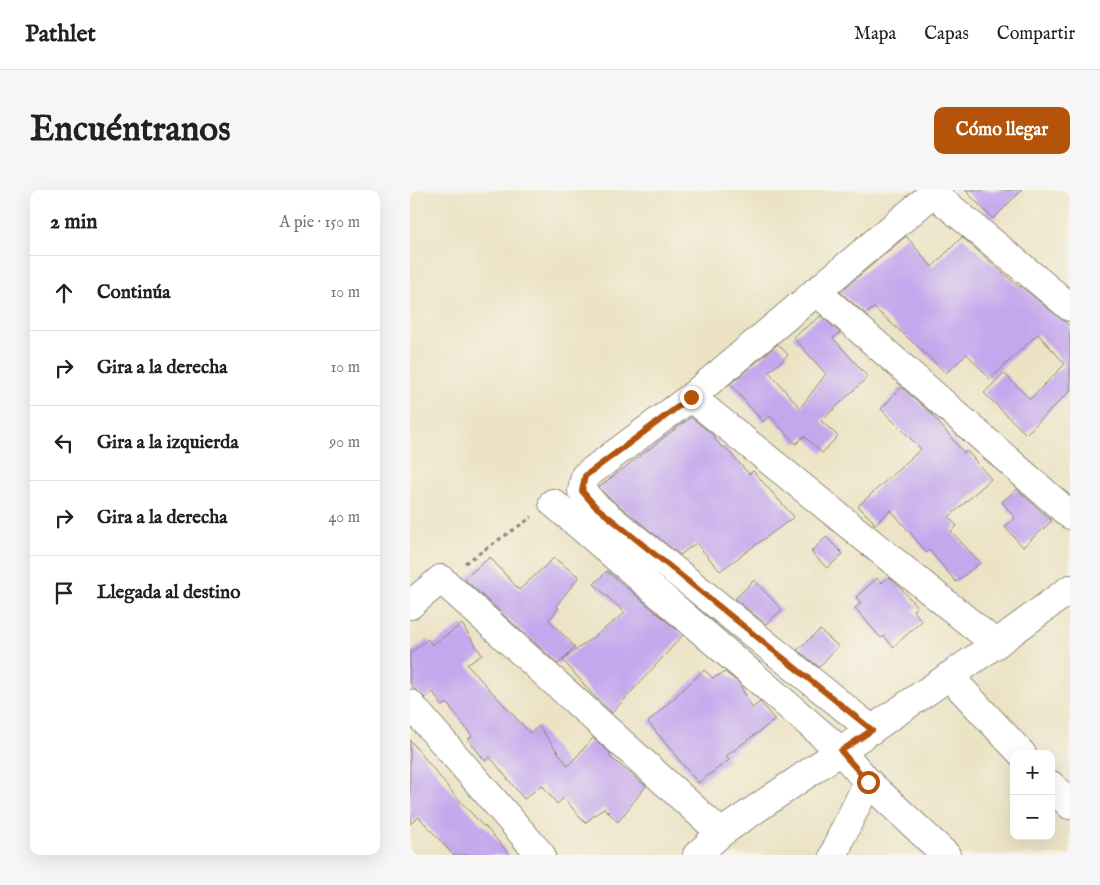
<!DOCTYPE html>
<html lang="es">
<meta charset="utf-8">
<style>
:root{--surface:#fff;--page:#f6f6f6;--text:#202124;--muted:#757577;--line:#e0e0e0;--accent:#b45309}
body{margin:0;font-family:"IM FELL English",serif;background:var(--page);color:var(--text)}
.controls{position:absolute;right:15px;bottom:15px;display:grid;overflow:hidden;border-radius:10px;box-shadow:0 5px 20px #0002}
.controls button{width:45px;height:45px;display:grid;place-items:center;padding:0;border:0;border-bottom:1px solid var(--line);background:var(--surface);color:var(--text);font:25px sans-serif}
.stop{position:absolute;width:15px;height:15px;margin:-11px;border:4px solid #b45309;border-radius:50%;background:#fff}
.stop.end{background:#b45309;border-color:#fff;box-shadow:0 1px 5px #0008}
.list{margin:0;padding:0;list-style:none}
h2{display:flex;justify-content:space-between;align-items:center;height:65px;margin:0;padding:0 20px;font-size:21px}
h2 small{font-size:16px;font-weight:400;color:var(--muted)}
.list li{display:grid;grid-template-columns:32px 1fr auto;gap:15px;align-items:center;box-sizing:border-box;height:75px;padding:0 20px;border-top:1px solid var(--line)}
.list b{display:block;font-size:19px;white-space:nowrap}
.list em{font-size:16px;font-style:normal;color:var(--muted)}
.icon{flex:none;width:28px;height:28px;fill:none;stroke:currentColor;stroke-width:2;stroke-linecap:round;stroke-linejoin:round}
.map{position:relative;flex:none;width:660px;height:665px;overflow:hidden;border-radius:10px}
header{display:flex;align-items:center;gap:30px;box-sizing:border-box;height:70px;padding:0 25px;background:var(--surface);border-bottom:1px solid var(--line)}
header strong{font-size:24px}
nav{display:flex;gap:28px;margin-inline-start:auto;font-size:18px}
.intro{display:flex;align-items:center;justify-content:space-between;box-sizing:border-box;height:120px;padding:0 30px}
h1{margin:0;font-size:35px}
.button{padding:12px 22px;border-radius:10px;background:var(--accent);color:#fff;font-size:18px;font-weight:700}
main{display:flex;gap:30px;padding:0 30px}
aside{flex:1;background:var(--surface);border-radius:10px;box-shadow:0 5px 20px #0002}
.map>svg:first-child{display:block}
</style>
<header>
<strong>Pathlet</strong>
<nav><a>Mapa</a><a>Capas</a><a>Compartir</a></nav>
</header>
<div class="intro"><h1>Encuéntranos</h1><a class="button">Cómo llegar</a></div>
<main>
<aside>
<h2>2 min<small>A pie · 150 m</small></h2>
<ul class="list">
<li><svg class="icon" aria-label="ahead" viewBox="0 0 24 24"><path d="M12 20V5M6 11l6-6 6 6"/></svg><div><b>Continúa</b></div><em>10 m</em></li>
<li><svg class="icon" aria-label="right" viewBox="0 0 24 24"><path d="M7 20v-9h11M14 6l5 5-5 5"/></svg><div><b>Gira a la derecha</b></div><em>10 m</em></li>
<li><svg class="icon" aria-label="left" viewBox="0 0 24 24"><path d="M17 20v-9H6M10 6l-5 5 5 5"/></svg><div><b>Gira a la izquierda</b></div><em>90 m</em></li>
<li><svg class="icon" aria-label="right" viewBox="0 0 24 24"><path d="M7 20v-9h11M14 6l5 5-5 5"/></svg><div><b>Gira a la derecha</b></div><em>40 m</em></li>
<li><svg class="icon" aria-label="arrive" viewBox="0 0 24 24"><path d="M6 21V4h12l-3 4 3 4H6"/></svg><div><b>Llegada al destino</b></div></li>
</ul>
</aside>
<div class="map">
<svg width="660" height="665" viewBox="0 0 660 665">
<rect width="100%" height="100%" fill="#f7f3e8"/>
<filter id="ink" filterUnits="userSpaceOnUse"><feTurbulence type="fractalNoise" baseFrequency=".02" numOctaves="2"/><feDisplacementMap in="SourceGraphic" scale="10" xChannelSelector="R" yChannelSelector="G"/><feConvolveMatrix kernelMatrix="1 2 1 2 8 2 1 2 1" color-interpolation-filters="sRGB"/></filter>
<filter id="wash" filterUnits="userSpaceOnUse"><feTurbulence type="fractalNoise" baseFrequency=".0096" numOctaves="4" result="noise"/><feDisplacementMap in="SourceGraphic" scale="20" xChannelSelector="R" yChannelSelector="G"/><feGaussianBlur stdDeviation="1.12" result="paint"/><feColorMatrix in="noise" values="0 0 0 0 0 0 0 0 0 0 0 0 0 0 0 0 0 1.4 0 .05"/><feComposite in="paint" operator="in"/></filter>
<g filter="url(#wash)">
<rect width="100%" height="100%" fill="#ece3c5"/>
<g id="blocks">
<g fill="#c4a7ed">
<path d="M555,0H612L583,29Z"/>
<path d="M496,46L522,77L552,47L609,97L610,96L660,136V201L616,244L574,203L594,183L620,209L655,174L628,144L580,189L557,164L536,183L513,162V161L464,118L455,124L430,102Z"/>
<path d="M411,126L430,143L423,148L458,187L411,231L428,246L412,263L394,246L386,254L360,226L353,232L320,194L368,154L378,165L359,182L390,218L416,184L383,147Z"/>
<path d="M491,197L520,222L554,263L557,261L581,289L539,327L547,336L541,341L570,373L546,392L519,360L517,363L481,320L464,335L463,331L448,316L511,259L471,219Z"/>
<path d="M281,227L301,243L312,258L314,256L339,284L343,281L384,327L310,381L286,353L270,365L196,305L189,297Z"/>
<path d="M607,299L642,331L613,357L595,337L605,328L592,312Z"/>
<path d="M416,347L433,364L417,378L401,362Z"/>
<path d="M80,367L109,400L144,368L169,387L146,416L149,418L139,430L165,457L148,474L54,389Z"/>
<path d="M197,381L273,445L202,523L184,506L153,470L215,423L184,394Z"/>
<path d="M479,387L490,397L507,417L503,420L512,431L483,457L474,446L471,448L445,418L451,413L446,407L467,388L472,393Z"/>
<path d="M344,390L372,420L356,434L325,409Z"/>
<path d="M52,434L72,465L57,475L120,543L129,536L158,576L183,548L201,564L199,566L236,596L208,632L194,618L175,633L154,608L147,614L132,595L114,609L80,567L75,571L58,549L62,546L37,513L32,516L23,502L15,508L4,499L0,492V463L18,449L22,455Z"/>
<path d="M410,440L428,456L409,477L387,460Z"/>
<path d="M294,480L303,488L315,482L329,493L342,518L350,512L365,530L316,566L319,570L288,593L238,532Z"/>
<path d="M0,550L42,602L73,636L74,635L100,665H43L9,627L0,634Z"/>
</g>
</g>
</g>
<g filter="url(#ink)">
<use href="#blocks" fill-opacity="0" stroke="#8c8778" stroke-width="1"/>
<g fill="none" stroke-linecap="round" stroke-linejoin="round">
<g stroke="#8c8778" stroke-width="30">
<g id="minor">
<path d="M523,3L660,117"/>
<path d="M406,101L660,325"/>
<path d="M281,207L586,454"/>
<path d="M143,313L431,561L458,592L536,665"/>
<path d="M0,415L31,389L311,643"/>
<path d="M539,486L612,564"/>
<path d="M0,514L131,665"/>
<path d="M462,540L185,316L172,301L175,286L281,207L527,0"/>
<path d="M641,595L660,615"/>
<path d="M287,665L311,643L586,454L660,399"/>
<path d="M424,665L431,647L458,592"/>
</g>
</g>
<path stroke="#8c8778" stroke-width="3" stroke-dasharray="4 4" stroke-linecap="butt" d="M55,373L122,327"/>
<use href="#minor" stroke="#fff" stroke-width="28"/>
</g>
</g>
<g fill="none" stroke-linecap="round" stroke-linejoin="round" filter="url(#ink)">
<path stroke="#b45309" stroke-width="6" d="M281,207L175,286L172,301L185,316L462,540L431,561L458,592"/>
</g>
</svg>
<div class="controls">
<button>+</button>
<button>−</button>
</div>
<div class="stop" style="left:458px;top:592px"></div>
<div class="stop end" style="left:281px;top:207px"></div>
</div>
</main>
